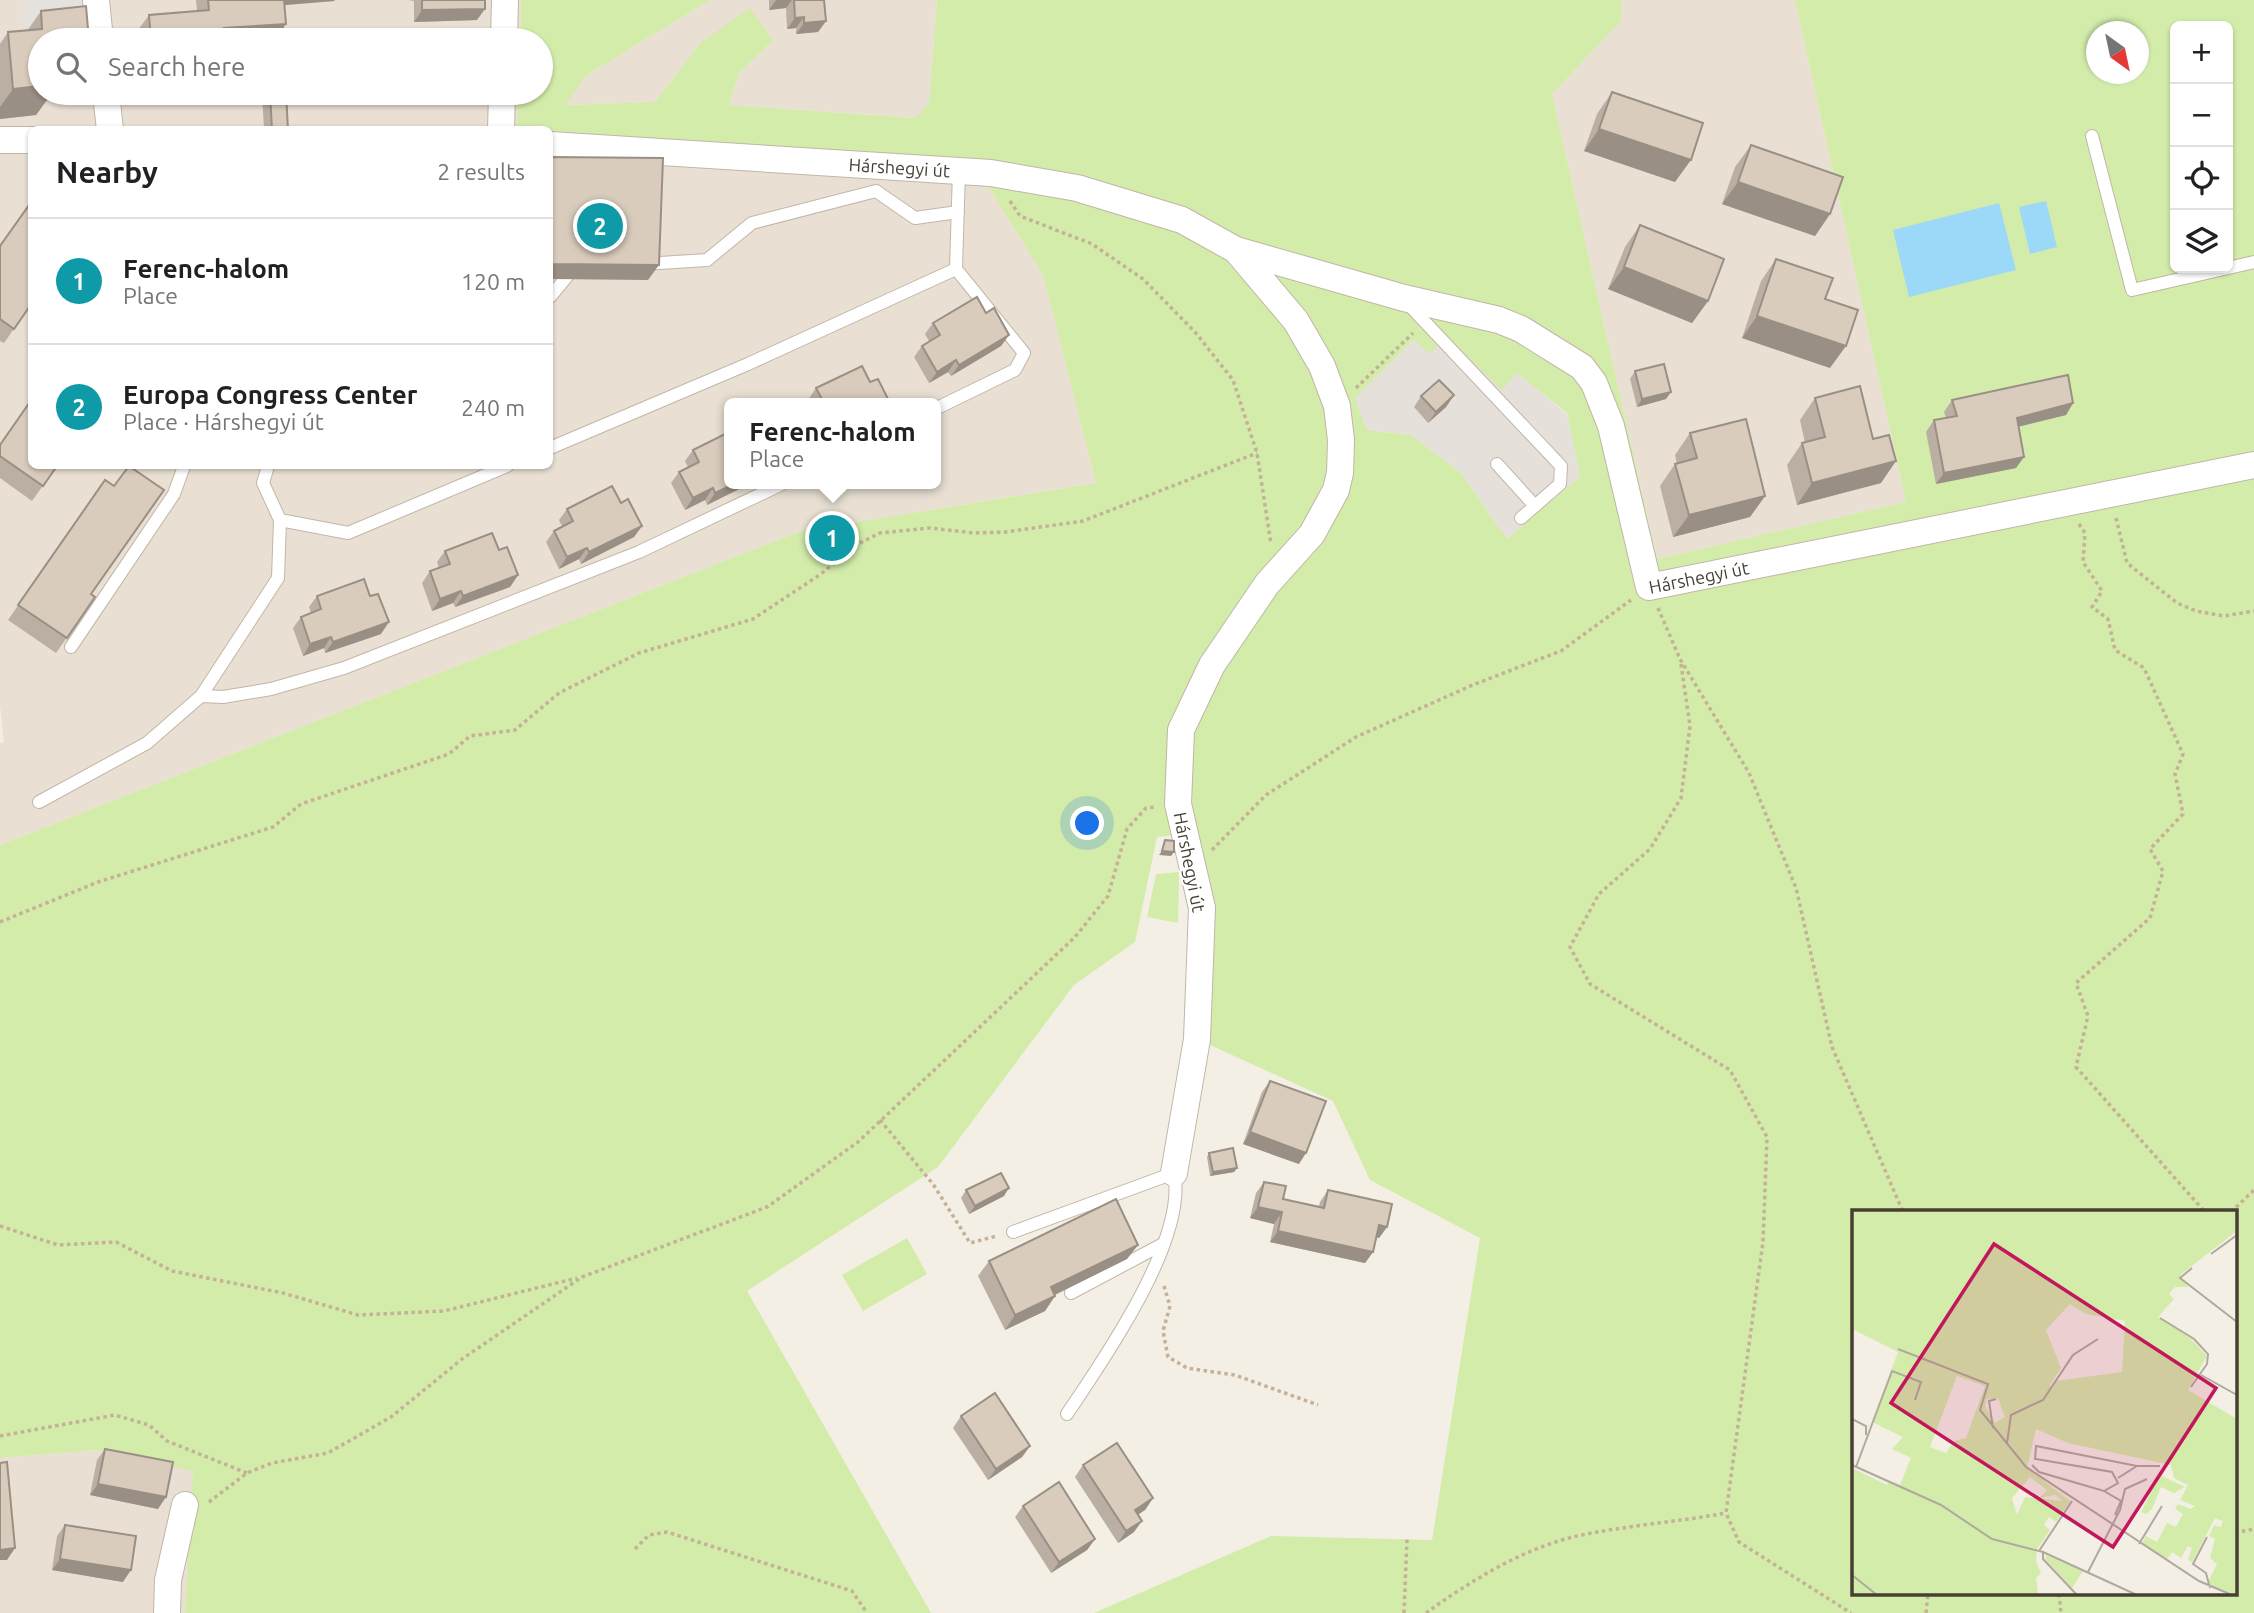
<!DOCTYPE html>
<meta charset="utf-8">
<style>
:root{--surface:#fff;--page:#f2f2f2;--text:#202124;--muted:#757577;--line:#e0e0e0;--accent:#ea580c}
body{margin:0;font-family:Ubuntu,sans-serif;background:var(--page);color:var(--text)}
.controls{position:absolute;right:21px;top:21px;display:grid;overflow:hidden;border-radius:10px;box-shadow:0 2px 5px #0004}
.controls button{width:63px;height:63px;display:grid;place-items:center;padding:0;border:0;border-bottom:2px solid var(--line);background:var(--surface);color:var(--text);font:35px sans-serif}
.compass{position:absolute;left:2086px;top:21px;width:63px;height:63px;border-radius:50%;background:var(--surface);box-shadow:0 2px 5px #0004;rotate:147deg}
.you{position:absolute;left:1088px;top:824px;width:24px;height:24px;margin:-18px;border:5px solid #fff;border-radius:50%;background:#1a73e8;box-shadow:0 0 0 10px #1a73e833}
.badge{display:grid;place-items:center;width:46px;height:46px;border-radius:50%;background:var(--accent);color:#fff;font-size:23px;font-weight:700}
.pin{position:absolute;translate:-50% -50%;border:4px solid #fff;box-shadow:0 2px 7px #0006}
.popup{position:absolute;left:724px;top:398px;width:217px;height:91px;box-sizing:border-box;display:grid;place-content:center;border-radius:10px;background:var(--surface);filter:drop-shadow(0 2px 5px #0005);font-size:23px;white-space:nowrap;color:var(--muted)}
.popup b{font-size:26px;color:var(--text)}
.popup::after{content:'';position:absolute;left:50%;top:100%;margin-left:-14px;border:14px solid transparent;border-top-color:var(--surface)}
.list{margin:0;padding:0;list-style:none}
h2{display:flex;justify-content:space-between;align-items:center;height:91px;margin:0;padding:0 28px;font-size:30px}
h2 small{font-size:23px;font-weight:400;color:var(--muted)}
.list li{display:grid;grid-template-columns:46px 1fr auto;gap:21px;align-items:center;box-sizing:border-box;height:126px;padding:0 28px;border-top:2px solid var(--line)}
.list b{display:block;font-size:26px;white-space:nowrap}
.list p{margin:0;font-size:23px;white-space:nowrap;color:var(--muted)}
.list em{font-size:23px;font-style:normal;color:var(--muted)}
.icon{flex:none;width:38px;height:38px;fill:none;stroke:currentColor;stroke-width:2;stroke-linecap:round;stroke-linejoin:round}
.map{position:relative;flex:none;width:2254px;height:1613px;overflow:hidden}
.search{position:absolute;background:var(--surface);box-shadow:0 2px 5px #0004;left:28px;top:28px;width:525px;height:77px;display:flex;align-items:center;gap:18px;box-sizing:border-box;padding:0 24px;border-radius:38px;color:var(--muted);font-size:26px}
.panel{position:absolute;background:var(--surface);box-shadow:0 2px 5px #0004;left:28px;top:126px;width:525px;height:343px;border-radius:10px}
.map>svg:first-child{display:block}
</style>
<div class="map">
<svg width="2254" height="1613" viewBox="0 0 2254 1613">
<rect width="100%" height="100%" fill="#f4efe5"/>
<g fill="#e9e0d3" fill-rule="evenodd">
<path d="M0,0H521L520,40H40V93H518L517,127L540,129L32,130V466H550V130L984,165L985,181L1043,275L1096,483L801,531L0,845V743L4,742L0,706ZM729,403H935V484H729Z"/>
<path d="M710,0H937L929,103L917,118L729,105L739,73L773,40L700,43L655,102L564,105L587,75Z"/>
<path d="M1621,0H1795L1906,502L1657,559L1552,94L1621,21Z"/>
<path d="M97,1450L194,1471L185,1613H0V1458Z"/>
</g>
<path fill="#e6e0da" d="M1446,337L1502,389L1517,372L1567,414L1580,477L1507,539L1461,473L1411,435L1367,430L1354,398L1415,338Z"/>
<g fill="#d3ecaa" fill-rule="evenodd">
<path d="M521,0H710L587,75L565,105L655,102L700,43L750,8L773,40L739,73L729,105L916,118L929,103L937,0H1621V21L1552,94L1657,559L1906,502L1795,0H2254V1613H1094L1271,1536L1432,1540L1480,1238L1370,1180L1333,1101L1197,1039L1202,908L1184,834L1157,837L1135,942L1074,985L938,1167L747,1291L931,1613H185L193,1471L97,1450L0,1458V845L801,531L1096,483L1043,275L985,181L983,165L517,128L518,93H541V40H520ZM2175,26H2228V268H2175ZM2096,32H2138V74H2096ZM1446,337L1502,390L1517,373L1567,413L1580,477L1507,539L1461,473L1411,435L1367,430L1355,398L1414,339L1429,354ZM1853,1212H2235V1594H1853Z"/>
<path d="M1179,872L1178,923L1147,917L1156,874Z"/>
<path d="M907,1238L927,1274L863,1311L842,1275Z"/>
</g>
<path fill="#e5e2de" d="M21,0H83L85,24L25,30Z"/>
<g fill="#9cd8f7">
<path d="M2046,201L2057,247L2030,254L2019,207Z"/>
<path d="M1999,203L2016,270L1909,297L1893,230Z"/>
</g>
<g fill="none" stroke-linecap="round" stroke-linejoin="round">
<g stroke="#c1b6a7" stroke-width="14">
<g id="service">
<path d="M2092,136L2132,290L2254,262"/>
<path d="M644,264L707,260L752,223L876,191L915,218L958,212"/>
<path d="M550,297L574,268"/>
<path d="M1408,304L1561,466L1560,484L1521,518"/>
<path d="M935,409L1015,370L1024,353L956,269L959,171"/>
<path d="M550,448L748,364L956,269"/>
<path d="M1497,464L1535,506"/>
<path d="M268,466L263,483L280,520L348,533L507,466"/>
<path d="M71,647L174,494L184,466"/>
<path d="M201,696L223,697L271,689L344,668L639,552L782,484"/>
<path d="M39,802L147,743L201,696L278,578L280,520"/>
<path d="M1013,1232L1174,1173C1188,1239 1104,1359 1067,1414"/>
<path d="M1071,1293L1163,1244"/>
</g>
</g>
<g stroke="#c1b6a7" stroke-width="28">
<g id="minor">
<path d="M96,0L100,40"/>
<path d="M504,40L505,0"/>
<path d="M106,93L110,130"/>
<path d="M501,130L502,93"/>
<path d="M0,140H32"/>
<path id="s1" d="M550,145L991,173L1077,188L1182,220L1236,250L1404,298L1499,320L1521,329L1582,367L1594,383L1611,426L1649,587L2254,465"/>
<path d="M1174,1173L1197,1039L1202,908L1178,804L1181,730L1212,665L1267,584L1312,534L1336,490L1340,473L1341,440L1337,406L1322,366L1296,321L1236,250"/>
<path d="M167,1613L168,1580L185,1505"/>
</g>
</g>
<g stroke="#c4b197" stroke-width="3.5" stroke-dasharray="3.5 3.5" stroke-linecap="butt">
<path d="M1010,201L1020,216L1092,244L1143,279L1195,332L1233,380L1257,453L1271,544"/>
<path d="M1356,388L1413,333"/>
<path d="M2116,518L2127,563L2177,603L2196,611L2224,616L2254,611"/>
<path d="M2079,524L2085,533L2083,562L2102,591L2092,607L2108,619L2115,650L2144,668L2183,754L2175,774L2183,814L2150,849L2163,871L2150,918L2076,983L2088,1016L2076,1067L2205,1212"/>
<path d="M1658,608L1680,659L1749,773L1796,888L1832,1047L1903,1212"/>
<path d="M1681,664L1690,726L1681,798L1650,849L1599,894L1570,947L1590,984L1730,1070L1767,1137L1763,1242L1726,1513L1739,1542L1851,1613"/>
<path d="M1212,850L1266,795L1356,737L1475,684L1561,651L1631,600"/>
<path d="M0,922L98,882L273,827L301,804L449,754L470,736L515,730L559,693L639,653L753,619L821,574L854,546L880,533L930,528L974,533L1006,532L1083,521L1257,453"/>
<path d="M880,1120L933,1184L970,1243L997,1236"/>
<path d="M2231,1212L2254,1190"/>
<path d="M0,1226L58,1245L116,1242L172,1271L283,1293L358,1315L444,1311L577,1278"/>
<path d="M1164,1286L1170,1306L1163,1331L1168,1357L1187,1368L1235,1375L1318,1405"/>
<path d="M0,1436L115,1415L149,1425L167,1441L247,1473"/>
<path d="M209,1502L247,1473L272,1463L328,1453L391,1417L462,1359L582,1277L767,1207L858,1142L1075,937L1108,896L1127,829L1146,808L1157,807"/>
<path d="M2235,1533L2254,1529"/>
<path d="M635,1549L649,1535L667,1532L852,1591L867,1613"/>
<path d="M2059,1594L2061,1613"/>
<path d="M1404,1613L1407,1539"/>
<path d="M1426,1613C1469,1582 1520,1550 1573,1537C1620,1526 1677,1522 1726,1513"/>
<path d="M1926,1613L1928,1594"/>
</g>
<use href="#service" stroke="#fff" stroke-width="12"/>
<use href="#minor" stroke="#fff" stroke-width="26"/>
</g>
<g fill="#bbafa3">
<path d="M196,0H335L334,1L284,5V40H139L138,30L149,15L197,11Z"/>
<path d="M408,0H485L477,20L414,22V1Z"/>
<path d="M769,0H824L826,21L818,32L796,34V28L787,29L786,8L769,10Z"/>
<path d="M86,6L40,93H52L36,115L0,119V44L8,32L27,31L41,11Z"/>
<path d="M1612,92L1675,182L1584,151L1597,114Z"/>
<path d="M262,93H286L288,130H264Z"/>
<path d="M1751,145L1830,214L1815,236L1722,204L1735,167Z"/>
<path d="M1640,225L1708,301L1692,323L1608,289L1625,247Z"/>
<path d="M0,246L32,303L4,343L0,341Z"/>
<path d="M1776,259L1825,299L1830,368L1742,338L1761,281Z"/>
<path d="M986,313L1009,335L1001,346L951,376L948,372L929,383L914,357L922,346L929,341L925,334L933,323Z"/>
<path d="M1635,371L1666,399L1637,407L1630,379Z"/>
<path d="M870,382L890,403H810L808,400L816,388Z"/>
<path d="M1454,395L1446,407L1428,423L1414,407L1421,396Z"/>
<path d="M1815,398L1873,439L1881,483L1797,505L1787,465L1802,443H1805L1800,420Z"/>
<path d="M1952,400L2073,403L2066,415L2018,427L2016,468L1936,484L1926,432L1934,420L1946,418L1944,412Z"/>
<path d="M1690,433L1765,496L1750,517L1673,537L1660,486L1675,464H1677L1675,455Z"/>
<path d="M0,444L57,466L32,501L0,478Z"/>
<path d="M693,450L729,484H749L707,505L705,500L685,510L671,483L679,472L688,467L685,461Z"/>
<path d="M105,480L91,594L95,597L56,653L8,620Z"/>
<path d="M621,503L642,526L634,537L581,564L579,559L559,569L546,542L554,531L562,526L559,520L567,509Z"/>
<path d="M499,550L518,575L510,587L455,607L453,603L432,611L422,583L430,571L439,568L437,562L445,551Z"/>
<path d="M317,596L381,634L325,653L324,648L303,656L293,628L301,617L311,613L309,607Z"/>
<path d="M1270,1081L1299,1164L1243,1144L1262,1092Z"/>
<path d="M1209,1153L1237,1168L1234,1172L1210,1176L1207,1157Z"/>
<path d="M1264,1182L1283,1199L1319,1206L1320,1202L1328,1190L1387,1227L1379,1238L1377,1237L1373,1252L1365,1263L1270,1242L1274,1224L1250,1218L1256,1193Z"/>
<path d="M966,1190L1004,1196L969,1214L961,1198Z"/>
<path d="M1138,1245L1127,1259L1055,1295V1296L1045,1311L1005,1330L978,1276L989,1261Z"/>
<path d="M961,1416L1030,1446L1022,1457L988,1480L953,1428Z"/>
<path d="M105,1449L158,1509L90,1495L97,1460Z"/>
<path d="M1083,1465L1153,1498L1145,1510L1138,1515L1134,1532L1118,1543L1075,1477Z"/>
<path d="M1023,1506L1095,1539L1087,1550L1051,1573L1015,1517Z"/>
<path d="M65,1525L123,1582L52,1570L57,1536Z"/>
</g>
<g fill="#998f84">
<path d="M277,0H335L334,1L273,6Z"/>
<path d="M776,0H792L786,8L769,10Z"/>
<path d="M485,9L477,20L414,22L422,10Z"/>
<path d="M804,17L796,28L787,29L795,18Z"/>
<path d="M826,21L818,32L796,34L804,23Z"/>
<path d="M286,24L275,38L267,28L259,40H216L224,28Z"/>
<path d="M40,86V93H52L36,115L0,119V107L13,89Z"/>
<path d="M1599,129L1691,160L1675,182L1584,151Z"/>
<path d="M1738,182L1830,214L1815,236L1722,204Z"/>
<path d="M550,264L659,265L648,280L550,279Z"/>
<path d="M1624,267L1708,301L1692,323L1608,289Z"/>
<path d="M1757,316L1846,346L1830,368L1742,338Z"/>
<path d="M1009,335L1001,346L951,376L959,365Z"/>
<path d="M956,360L948,372L929,383L937,372Z"/>
<path d="M1671,392L1666,399L1637,407L1642,399Z"/>
<path d="M1454,395L1446,407L1428,423L1436,412Z"/>
<path d="M2073,403L2066,415L2009,429L2017,418Z"/>
<path d="M2024,457L2016,468L1936,484L1944,473Z"/>
<path d="M1896,461L1881,483L1797,505L1812,483Z"/>
<path d="M734,484H749L707,505L715,493Z"/>
<path d="M713,488L705,500L685,510L693,498Z"/>
<path d="M1765,496L1750,517L1673,537L1689,515Z"/>
<path d="M642,526L634,537L581,564L589,552Z"/>
<path d="M587,548L579,559L559,569L567,557Z"/>
<path d="M518,575L510,587L455,607L463,596Z"/>
<path d="M461,591L453,603L432,611L440,599Z"/>
<path d="M389,622L381,634L325,653L333,642Z"/>
<path d="M331,637L324,648L303,656L310,644Z"/>
<path d="M1162,851L1174,852L1171,856L1159,855Z"/>
<path d="M1250,1132L1306,1153L1299,1164L1243,1144Z"/>
<path d="M1237,1168L1234,1172L1210,1176L1213,1172Z"/>
<path d="M1009,1188L1004,1196L969,1214L975,1206Z"/>
<path d="M1258,1207L1282,1212L1274,1224L1250,1218Z"/>
<path d="M1379,1225L1387,1227L1379,1238L1371,1236Z"/>
<path d="M1278,1231L1373,1252L1365,1263L1270,1242Z"/>
<path d="M1138,1245L1127,1259L1040,1302L1051,1287Z"/>
<path d="M1055,1296L1045,1311L1005,1330L1015,1315Z"/>
<path d="M1030,1446L1022,1457L988,1480L996,1469Z"/>
<path d="M98,1484L166,1497L158,1509L90,1495Z"/>
<path d="M1153,1498L1145,1510L1127,1521L1135,1510Z"/>
<path d="M1142,1521L1134,1532L1118,1543L1126,1531Z"/>
<path d="M1095,1539L1087,1550L1051,1573L1059,1562Z"/>
<path d="M15,1548L7,1560H0V1550Z"/>
<path d="M60,1559L131,1570L123,1582L52,1570Z"/>
</g>
<g fill="#daccbd" stroke="#998f84" stroke-width="2">
<path d="M208,0H284L286,24L224,28L225,40H151L149,15L209,10Z"/>
<path d="M422,0H485V9L422,10Z"/>
<path d="M794,0H824L826,21L804,23V17L795,18Z"/>
<path d="M86,6L89,40H40V86L13,89L8,32L42,29L41,11Z"/>
<path d="M283,27L284,40H268L267,28Z"/>
<path d="M2228,75H2229L2232,88L2228,89Z"/>
<path d="M1612,92L1703,123L1691,160L1599,129Z"/>
<path d="M270,93H286L288,130H272Z"/>
<path d="M1751,145L1843,177L1830,214L1738,182Z"/>
<path d="M550,157L663,158L659,265L550,264Z"/>
<path d="M32,201V303L14,329L0,319V246Z"/>
<path d="M1640,225L1724,259L1708,301L1624,267Z"/>
<path d="M1776,259L1833,278L1825,299L1858,310L1846,346L1757,316Z"/>
<path d="M977,297L986,313L994,308L1009,335L959,365L956,360L937,372L922,346L940,335L933,323Z"/>
<path d="M1664,364L1671,392L1642,399L1635,371Z"/>
<path d="M862,366L870,382L878,379L890,403H818L823,401L816,388Z"/>
<path d="M2068,375L2073,403L2017,418L2024,457L1944,473L1934,420L1957,416L1952,400Z"/>
<path d="M1439,380L1454,395L1436,412L1421,396Z"/>
<path d="M1860,386L1873,439L1889,435L1896,461L1812,483L1802,443L1825,437L1815,398Z"/>
<path d="M32,399V466H57L43,486L0,456V445Z"/>
<path d="M1746,419L1765,496L1689,515L1675,464L1697,458L1690,433Z"/>
<path d="M729,432V484H734L715,493L713,488L693,498L679,472L699,462L693,450Z"/>
<path d="M129,466L164,490L91,594L95,597L67,638L18,605L105,480L114,486Z"/>
<path d="M612,486L621,503L628,499L642,526L589,552L587,548L567,557L554,531L573,521L567,509Z"/>
<path d="M492,533L499,550L507,547L518,575L463,596L461,591L440,599L430,571L450,564L445,551Z"/>
<path d="M364,579L370,596L378,594L389,622L333,642L331,637L310,644L301,617L321,609L317,596Z"/>
<path d="M1165,840L1174,841V852L1162,851Z"/>
<path d="M1270,1081L1326,1101L1306,1153L1250,1132Z"/>
<path d="M1233,1148L1237,1168L1213,1172L1209,1153Z"/>
<path d="M1001,1173L1009,1188L975,1206L966,1190Z"/>
<path d="M1264,1182L1286,1186L1283,1199L1324,1208L1328,1190L1392,1204L1387,1227L1379,1225L1373,1252L1278,1231L1282,1212L1258,1207Z"/>
<path d="M1116,1199L1138,1245L1051,1287L1055,1296L1015,1315L989,1261Z"/>
<path d="M995,1393L1030,1446L996,1469L961,1416Z"/>
<path d="M1117,1443L1153,1498L1135,1510L1142,1521L1126,1531L1083,1465Z"/>
<path d="M105,1449L173,1462L166,1497L98,1484Z"/>
<path d="M7,1462L15,1548L0,1550V1463Z"/>
<path d="M1059,1482L1095,1539L1059,1562L1023,1506Z"/>
<path d="M65,1525L136,1536L131,1570L60,1559Z"/>
</g>
<g text-anchor="middle" dominant-baseline="central" stroke-width="5" stroke-linejoin="round" paint-order="stroke">
<g font-size="18" fill="#473f34" stroke="#fff">
<text stroke="none"><textPath href="#s1" startOffset="350">Hárshegyi út</textPath></text>
<text stroke="none"><textPath href="#s1" startOffset="1351">Hárshegyi út</textPath></text>
<text transform="translate(1190 862) rotate(79)">Hárshegyi út</text>
</g>
</g>
<g transform="translate(1852 1210)">
<rect width="385" height="385" fill="#f4efe5"/>
<path d="M0,0H385V21L328,65L336,77H323L317,84L322,89L306,107L338,128L355,146L336,180L385,209V385L355,374L365,354L358,348L363,329L357,326L362,315L369,317L371,311L363,308L340,352L336,350L340,338L336,336L329,348L320,342L315,349L290,334L294,326L305,332L315,313L324,317L331,304L323,299L326,294L339,299L343,296L328,290L336,275L322,268L319,255L216,233L184,219L175,258L218,291L204,312L197,307L192,315L198,320L185,339L184,351L189,363L184,368L186,385H0V258L35,275L38,271L48,275L59,248L40,239L51,227L20,212L46,142L0,119ZM218,94L234,104L273,111L270,162L204,171L200,180L198,175L209,158L194,120ZM105,166L133,176L114,228L102,231L94,243L78,237ZM146,188L153,207L143,213L133,196L135,189ZM178,267L195,280L187,288L203,285L211,291L173,287L165,305L160,288ZM308,265L333,277L322,283L309,277L300,299L294,304L289,302ZM194,345L231,361L220,378L193,349Z" fill="#d3ecaa" fill-rule="evenodd"/>
<path fill="none" stroke="#afa99e" stroke-width="2" d="M359,44L385,25M340,58L328,68L385,112M308,108L342,129L356,144L355,154L339,177M46,139L136,174L128,200L174,257L347,371L380,385M349,165L385,185M0,209L14,216V225M141,218L137,191L144,189M155,233L159,205L191,190L221,145L246,129M183,250L184,236L285,256M0,255L89,295L140,329L191,342L285,385M180,255L187,262L252,281L266,273L260,262L184,249M4,257L40,161L69,172L63,190M266,268L285,256H308M252,281L269,291L263,305M355,327L341,354L354,363L358,378M287,334L310,296M187,341L220,291M191,342V349L225,385M236,362L268,300L273,279L295,269M0,365L25,385"/>
<path fill="#c2185b" fill-opacity="0.15" stroke="#c2185b" stroke-width="3.5" d="M142,34L364,178L261,337L39,193Z"/>
<rect width="385" height="385" fill="none" stroke="#473f34" stroke-width="3.5"/>
</g>
</svg>
<div class="controls">
<button>+</button>
<button>−</button>
<button><svg class="icon" aria-label="locate" viewBox="0 0 24 24"><circle cx="12" cy="12" r="6"/><path d="M12 2v4M12 18v4M2 12h4M18 12h4"/></svg></button>
<button><svg class="icon" aria-label="layers" viewBox="0 0 24 24"><path d="M12 4l9 5-9 5-9-5zM3 14l9 5 9-5"/></svg></button>
</div>
<svg class="compass" viewBox="-18 -18 36 36"><path d="M0-13l5 13h-10z" fill="#e53935"/><path d="M0 13l5-13h-10z" fill="#757577"/></svg>
<div class="you"></div>
<div class="pin badge" style="left:832px;top:538px;background:#0f9aa8">1</div>
<div class="popup"><b>Ferenc-halom</b>Place</div>
<div class="pin badge" style="left:600px;top:226px;background:#0f9aa8">2</div>
<div class="search"><svg class="icon" aria-label="search" viewBox="0 0 24 24"><circle cx="10" cy="10" r="6"/><path d="M15 15l6 6"/></svg>Search here</div>
<section class="panel">
<h2>Nearby<small>2 results</small></h2>
<ul class="list">
<li><span class="badge" style="background:#0f9aa8">1</span><div><b>Ferenc-halom</b><p>Place</p></div><em>120 m</em></li>
<li><span class="badge" style="background:#0f9aa8">2</span><div><b>Europa Congress Center</b><p>Place · Hárshegyi út</p></div><em>240 m</em></li>
</ul>
</section>
</div>
